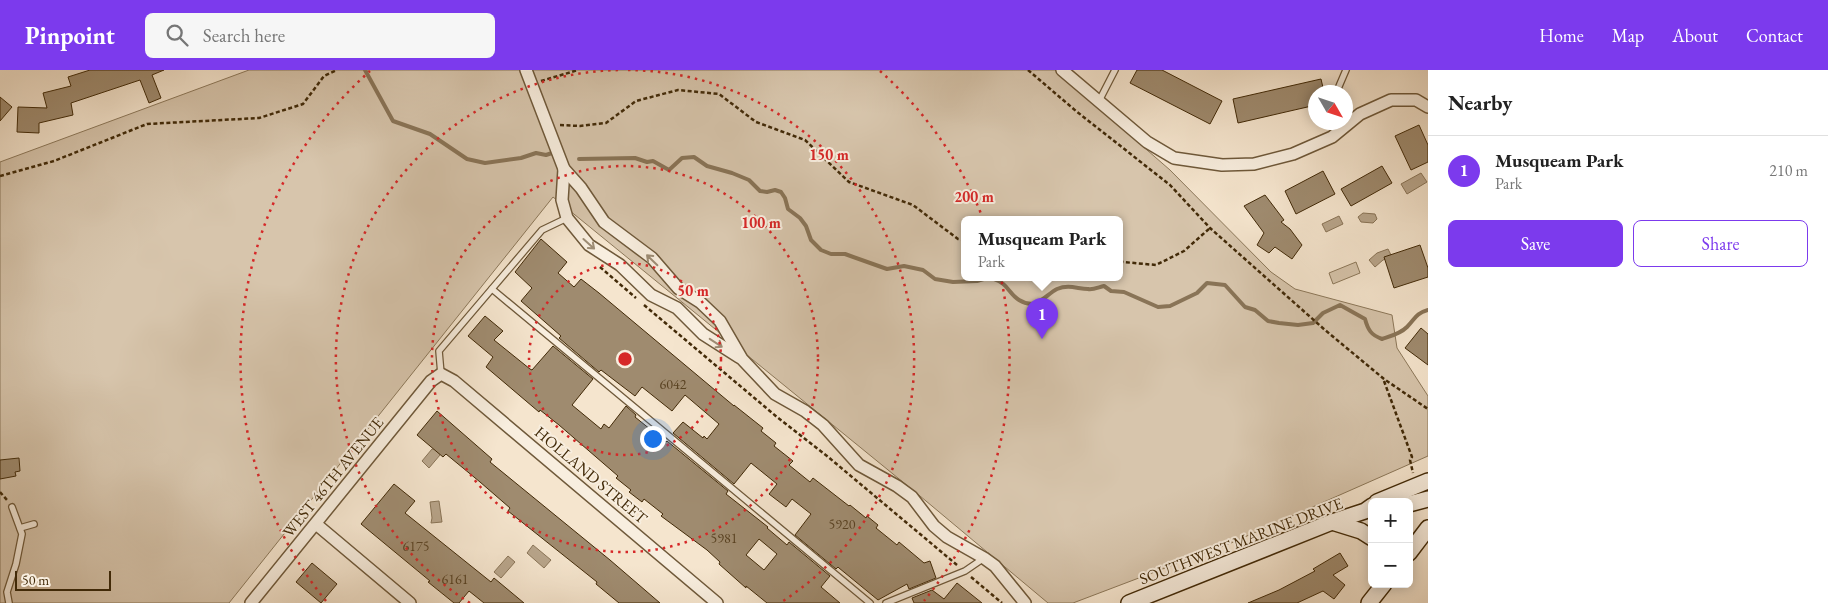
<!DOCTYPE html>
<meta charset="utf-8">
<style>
:root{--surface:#fff;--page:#f6f6f6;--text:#222;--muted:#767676;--line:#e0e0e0;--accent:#7c3aed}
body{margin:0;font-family:"EB Garamond",serif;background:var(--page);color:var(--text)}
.controls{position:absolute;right:15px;bottom:15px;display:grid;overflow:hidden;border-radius:8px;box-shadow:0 2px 12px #0003}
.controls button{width:45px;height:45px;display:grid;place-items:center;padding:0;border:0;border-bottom:1px solid var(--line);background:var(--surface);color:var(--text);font:25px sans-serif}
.compass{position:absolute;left:1308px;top:15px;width:45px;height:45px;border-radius:50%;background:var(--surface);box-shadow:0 2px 12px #0003;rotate:129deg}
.scale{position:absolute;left:15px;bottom:12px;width:96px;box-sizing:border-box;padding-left:5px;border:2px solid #422a08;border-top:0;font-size:14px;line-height:18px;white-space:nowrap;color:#422a08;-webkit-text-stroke:4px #f8eedf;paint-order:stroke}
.you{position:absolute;left:652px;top:368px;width:18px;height:18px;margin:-12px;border:4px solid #fff;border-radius:50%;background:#1a73e8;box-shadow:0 0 0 8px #1a73e833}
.badge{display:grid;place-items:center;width:32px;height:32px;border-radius:50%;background:var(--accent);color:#fff;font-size:16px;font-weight:700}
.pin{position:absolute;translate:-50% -41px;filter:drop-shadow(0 1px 2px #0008)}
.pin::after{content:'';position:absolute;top:26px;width:18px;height:15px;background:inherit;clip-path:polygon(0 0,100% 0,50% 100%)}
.popup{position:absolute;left:961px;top:146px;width:162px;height:65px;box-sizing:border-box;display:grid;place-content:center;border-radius:8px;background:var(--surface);filter:drop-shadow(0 1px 4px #0005);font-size:16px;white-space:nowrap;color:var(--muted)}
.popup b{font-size:19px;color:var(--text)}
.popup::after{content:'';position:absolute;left:50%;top:100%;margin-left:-10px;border:10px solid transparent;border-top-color:var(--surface)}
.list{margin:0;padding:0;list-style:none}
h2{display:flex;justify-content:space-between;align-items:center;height:65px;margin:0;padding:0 20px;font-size:21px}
h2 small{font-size:16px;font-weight:400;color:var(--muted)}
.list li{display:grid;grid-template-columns:32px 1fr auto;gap:15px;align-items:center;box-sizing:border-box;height:70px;padding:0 20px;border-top:1px solid var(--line)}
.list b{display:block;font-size:19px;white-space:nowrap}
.list p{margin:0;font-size:16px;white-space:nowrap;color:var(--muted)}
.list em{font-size:16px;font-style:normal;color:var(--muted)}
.actions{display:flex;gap:10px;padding:15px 20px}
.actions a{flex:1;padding:11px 0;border:1px solid var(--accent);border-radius:8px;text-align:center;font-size:18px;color:var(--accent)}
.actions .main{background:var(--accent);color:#fff}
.icon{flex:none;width:28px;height:28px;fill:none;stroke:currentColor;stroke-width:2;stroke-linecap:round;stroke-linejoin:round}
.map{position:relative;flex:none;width:1428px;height:533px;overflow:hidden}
header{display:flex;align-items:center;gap:30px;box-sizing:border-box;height:70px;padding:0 25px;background:var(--accent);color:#fff}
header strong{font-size:24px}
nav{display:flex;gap:28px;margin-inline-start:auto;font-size:18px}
.search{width:350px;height:45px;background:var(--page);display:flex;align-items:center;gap:12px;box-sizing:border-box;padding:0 18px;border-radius:8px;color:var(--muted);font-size:19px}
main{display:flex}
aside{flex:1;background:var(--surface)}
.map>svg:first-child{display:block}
</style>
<header>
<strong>Pinpoint</strong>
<div class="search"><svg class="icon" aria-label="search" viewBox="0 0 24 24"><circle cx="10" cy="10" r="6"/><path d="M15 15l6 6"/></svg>Search here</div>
<nav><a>Home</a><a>Map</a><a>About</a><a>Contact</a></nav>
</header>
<main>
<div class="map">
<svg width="1428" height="533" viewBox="0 0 1428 533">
<rect width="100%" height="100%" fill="#f5e5ce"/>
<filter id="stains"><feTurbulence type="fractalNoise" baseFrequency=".004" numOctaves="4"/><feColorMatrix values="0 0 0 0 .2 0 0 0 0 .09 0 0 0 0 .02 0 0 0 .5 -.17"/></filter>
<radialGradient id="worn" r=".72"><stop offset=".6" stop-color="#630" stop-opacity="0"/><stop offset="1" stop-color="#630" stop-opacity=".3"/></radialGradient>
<g fill="#d7c5ac" stroke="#8c785a" fill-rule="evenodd">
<path d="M249,0H1055L1170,100L1271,202L1295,219L1392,245L1397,278L1428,326V386L1231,473L1073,533H1048L920,426L553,127L229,533H0V92ZM964,150H1120V208H964Z"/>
<path d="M1356,192L1360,203L1333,214L1329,203Z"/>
</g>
<g fill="#b8a58b" stroke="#897457">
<path d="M1421,103L1427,112L1407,124L1401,114Z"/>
<path d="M1363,143L1375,144L1377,149L1373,153L1361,152L1358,147Z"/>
<path d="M1339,146L1343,154L1326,162L1322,154Z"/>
<path d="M1388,179L1392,187L1383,190L1375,197L1369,190L1377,183Z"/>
<path d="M432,379H435L440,383V385L429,398L422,391Z"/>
<path d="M439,431L442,452L431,453L432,448L430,432Z"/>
<path d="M533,475L551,490L544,498L527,483Z"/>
<path d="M508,486L515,492L501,508L494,502Z"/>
</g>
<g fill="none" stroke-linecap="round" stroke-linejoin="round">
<g stroke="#897457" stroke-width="4">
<path d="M365,0L393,51L430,64L467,89L485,93L521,88L536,83L546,85L552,83"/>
<path d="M579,89L635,88L647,92L653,91L669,100L682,88L694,87L707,96L732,103L749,110L760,121L767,122L775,120L781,122L785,128L788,139L800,148L806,156L811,170L821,180L831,184H845L887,199L904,196L923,200L935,209L953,212L977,211L987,208"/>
<path d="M992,208C1009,214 1008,223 1019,230C1037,241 1045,225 1057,219C1069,214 1078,219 1088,219C1093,220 1099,217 1104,216L1111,221L1124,222L1158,237L1170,236L1197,223L1207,213L1225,215L1245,237L1255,240L1268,251L1279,253L1298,255L1313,253L1323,243L1340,235L1365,249C1368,260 1371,265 1382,269C1391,266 1400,264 1407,257C1416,248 1415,244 1428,240"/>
</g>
</g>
<g fill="#9f8b6f" stroke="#422a08" fill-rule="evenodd">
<path d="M90,0H164L152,5L161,28L149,33L140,10L71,33L73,45L39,53V63L17,62L18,37L47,38L43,23L71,16L68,7Z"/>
<path d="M1137,0H1162L1222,31L1210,54L1130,13Z"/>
<path d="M1321,9L1324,22H1316V35L1238,53L1233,29Z"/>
<path d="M0,27L12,37L0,51Z"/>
<path d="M1419,55L1428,75V92L1411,100L1395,66Z"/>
<path d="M1382,96L1392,113L1351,136L1341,119Z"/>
<path d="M1323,101L1335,124L1296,144L1285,121Z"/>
<path d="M1265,125L1284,150L1281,152L1290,159L1302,175L1292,189L1275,177L1269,183L1257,175L1264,163L1244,136Z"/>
<path d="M541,169L567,192L558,203L574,217L581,209L599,223L734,336V335L763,358L761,361L776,373L774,376L793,391L789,395L810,412L813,408L849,436L850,435L866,448L867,446L878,455L876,458L897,475L899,472L924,493L930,491L936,508L909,519L907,514L878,530L839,498L838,497L836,499L795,465L811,444L792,429L786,437L769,424L777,414L751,393L734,414L673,363L683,352L703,368L704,366L707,369L719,354L685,325L672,341L642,317L635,326L601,300L599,302L559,268L561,266L521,231L532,218L515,202Z"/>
<path d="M1420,175L1428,198V207L1394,218L1384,187Z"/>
<path d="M485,246L503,261L494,270L530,299L532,300L553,276L593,309L572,335L601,359L604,354L609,358L626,336L636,345L635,347L666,372L667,371L728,421L726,424L768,457L767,458L787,475L789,472L830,506L821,517L840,533H767L746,516V518L719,494L720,492L707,480L661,446L663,444L644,429L642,432L629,422L631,420L616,408L618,406L559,355L540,340L539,342L486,297L493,287L468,266ZM759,469L777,484L764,500L746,485Z"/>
<path d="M1421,258L1428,264V295L1405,278Z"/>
<path d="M437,341L492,389L490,392L610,490L660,533H619L596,514L597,512L508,441L510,438L480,412L446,384L443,387L417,365Z"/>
<path d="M19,388L20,401L15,402L16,406L0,409V390Z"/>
<path d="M394,414L415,431L405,443L491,512L494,508L524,533H484L469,521L459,533H454L428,512L430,511L361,454Z"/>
<path d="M1340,483L1348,496L1333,505L1345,515L1334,529L1323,521L1297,533H1248L1279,520L1315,501L1313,499Z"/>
<path d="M312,493L337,514L321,533L296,512Z"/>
<path d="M957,513L982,533H914L912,528L932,520L944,529Z"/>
</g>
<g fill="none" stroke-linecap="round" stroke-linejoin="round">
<g stroke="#6f593a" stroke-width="8">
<g id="service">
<path d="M1338,22L1337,21L1346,0"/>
<path d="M1099,31L1115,0"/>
<path d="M1346,39L1351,51"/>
<path d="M492,219L870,533"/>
<path d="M441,304L439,281L542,160L567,148"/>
<path d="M20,458L34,454"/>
<path d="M9,533L7,522L16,494L22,464L12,437"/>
<path d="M886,533L965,501L984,488"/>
</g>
</g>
<g stroke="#6f593a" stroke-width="14">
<g id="minor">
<path d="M526,0L564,99L581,118L604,152L652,188L678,218L700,232L720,251L742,289L775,324L805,341L823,355L859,395L897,416L912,427L934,456L947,467L984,488L995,496L1025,533"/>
<path d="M1062,0L1147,72L1174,88L1222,95L1254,94L1293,84L1332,67L1360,44L1391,30H1416L1428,37"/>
<path d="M564,99L562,130L567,148L589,175L620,195L651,225L677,238L703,264L739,287"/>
<path d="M316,454L410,533"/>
<path d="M251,533L431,311L441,304L454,311L717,533"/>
</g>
</g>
<g stroke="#422a08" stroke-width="18">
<g id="secondary">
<path d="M1377,432L1428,411"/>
<path d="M1409,434L1428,429"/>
<path d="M1332,452L1361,461L1372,468"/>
<path d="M1409,483L1428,458"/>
<path d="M1129,533L1332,452L1365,441L1372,436"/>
<path d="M1369,533L1384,514"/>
</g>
</g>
<g stroke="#422a08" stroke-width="2.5" stroke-dasharray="4 2.5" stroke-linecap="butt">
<path d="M1028,0L1076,41L1170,115L1210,158L1325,260L1384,309L1428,339"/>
<path d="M541,11L578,0"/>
<path d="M560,55L580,56L606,53L636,31L678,20L719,24L756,52L805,70L849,112L913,135L958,169L964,170"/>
<path d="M0,106L54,91L147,54L259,48L303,34L324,6L337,0"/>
<path d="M1120,190L1123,192L1156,195L1184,181L1210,158"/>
<path d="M600,197L636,228"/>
<path d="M644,235L777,347L827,386L957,495"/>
<path d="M1384,311L1412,387L1410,390L1413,403"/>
<path d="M0,422L7,430"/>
<path d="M971,507L1002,533"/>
</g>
<use href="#service" stroke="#f8eedf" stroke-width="5.5"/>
<use href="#minor" stroke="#f8eedf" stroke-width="11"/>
<use href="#secondary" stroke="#f8eedf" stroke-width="15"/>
</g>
<defs><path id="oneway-shaft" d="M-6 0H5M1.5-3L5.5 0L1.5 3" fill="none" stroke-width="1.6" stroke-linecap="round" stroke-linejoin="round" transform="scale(1.25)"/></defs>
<g stroke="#9d8c74">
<use href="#oneway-shaft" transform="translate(589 174) rotate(42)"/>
<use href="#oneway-shaft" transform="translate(652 190) rotate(-136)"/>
<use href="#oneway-shaft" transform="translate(716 273) rotate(33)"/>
</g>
<g fill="none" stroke="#d62828" stroke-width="2.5" stroke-dasharray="2.5 5">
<circle cx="625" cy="289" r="96"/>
<circle cx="625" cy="289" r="193"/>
<path d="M470 533A289 289 0 0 1 622 0M628 0A289 289 0 0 1 780 533"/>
<path d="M326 531A385 385 0 0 1 370 1M880 1A385 385 0 0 1 924 531"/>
</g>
<g text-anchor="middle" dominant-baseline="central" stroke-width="4" stroke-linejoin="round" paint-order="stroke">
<g font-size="14" fill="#594222">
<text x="673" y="314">6042</text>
<text x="842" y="454">5920</text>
<text x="724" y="468">5981</text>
<text x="416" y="476">6175</text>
<text x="455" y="509">6161</text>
</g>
<g font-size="16" fill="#422a08" stroke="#f8eedf">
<text transform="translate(591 405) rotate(40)">HOLLAND STREET</text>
<text transform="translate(333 407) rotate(-51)">WEST 46TH AVENUE</text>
<text transform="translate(1241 471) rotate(-21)">SOUTHWEST MARINE DRIVE</text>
</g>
</g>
<circle cx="625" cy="289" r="8" fill="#d62828" stroke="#f8eedf" stroke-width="2.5"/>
<g font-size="15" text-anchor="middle" font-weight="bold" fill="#d62828" stroke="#f8eedf" stroke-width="4" stroke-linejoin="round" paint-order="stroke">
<text x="829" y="90">150 m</text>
<text x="974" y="132">200 m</text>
<text x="761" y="158">100 m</text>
<text x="693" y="226">50 m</text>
</g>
<rect width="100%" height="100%" filter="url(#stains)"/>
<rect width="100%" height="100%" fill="url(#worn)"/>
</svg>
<div class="controls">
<button>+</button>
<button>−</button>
</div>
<svg class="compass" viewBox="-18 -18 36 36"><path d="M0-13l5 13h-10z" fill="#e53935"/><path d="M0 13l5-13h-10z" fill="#767676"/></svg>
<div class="scale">50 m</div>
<div class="you"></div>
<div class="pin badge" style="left:1042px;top:269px">1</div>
<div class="popup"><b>Musqueam Park</b>Park</div>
</div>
<aside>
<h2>Nearby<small></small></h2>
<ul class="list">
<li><span class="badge">1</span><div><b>Musqueam Park</b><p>Park</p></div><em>210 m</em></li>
</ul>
<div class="actions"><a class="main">Save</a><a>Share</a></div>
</aside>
</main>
